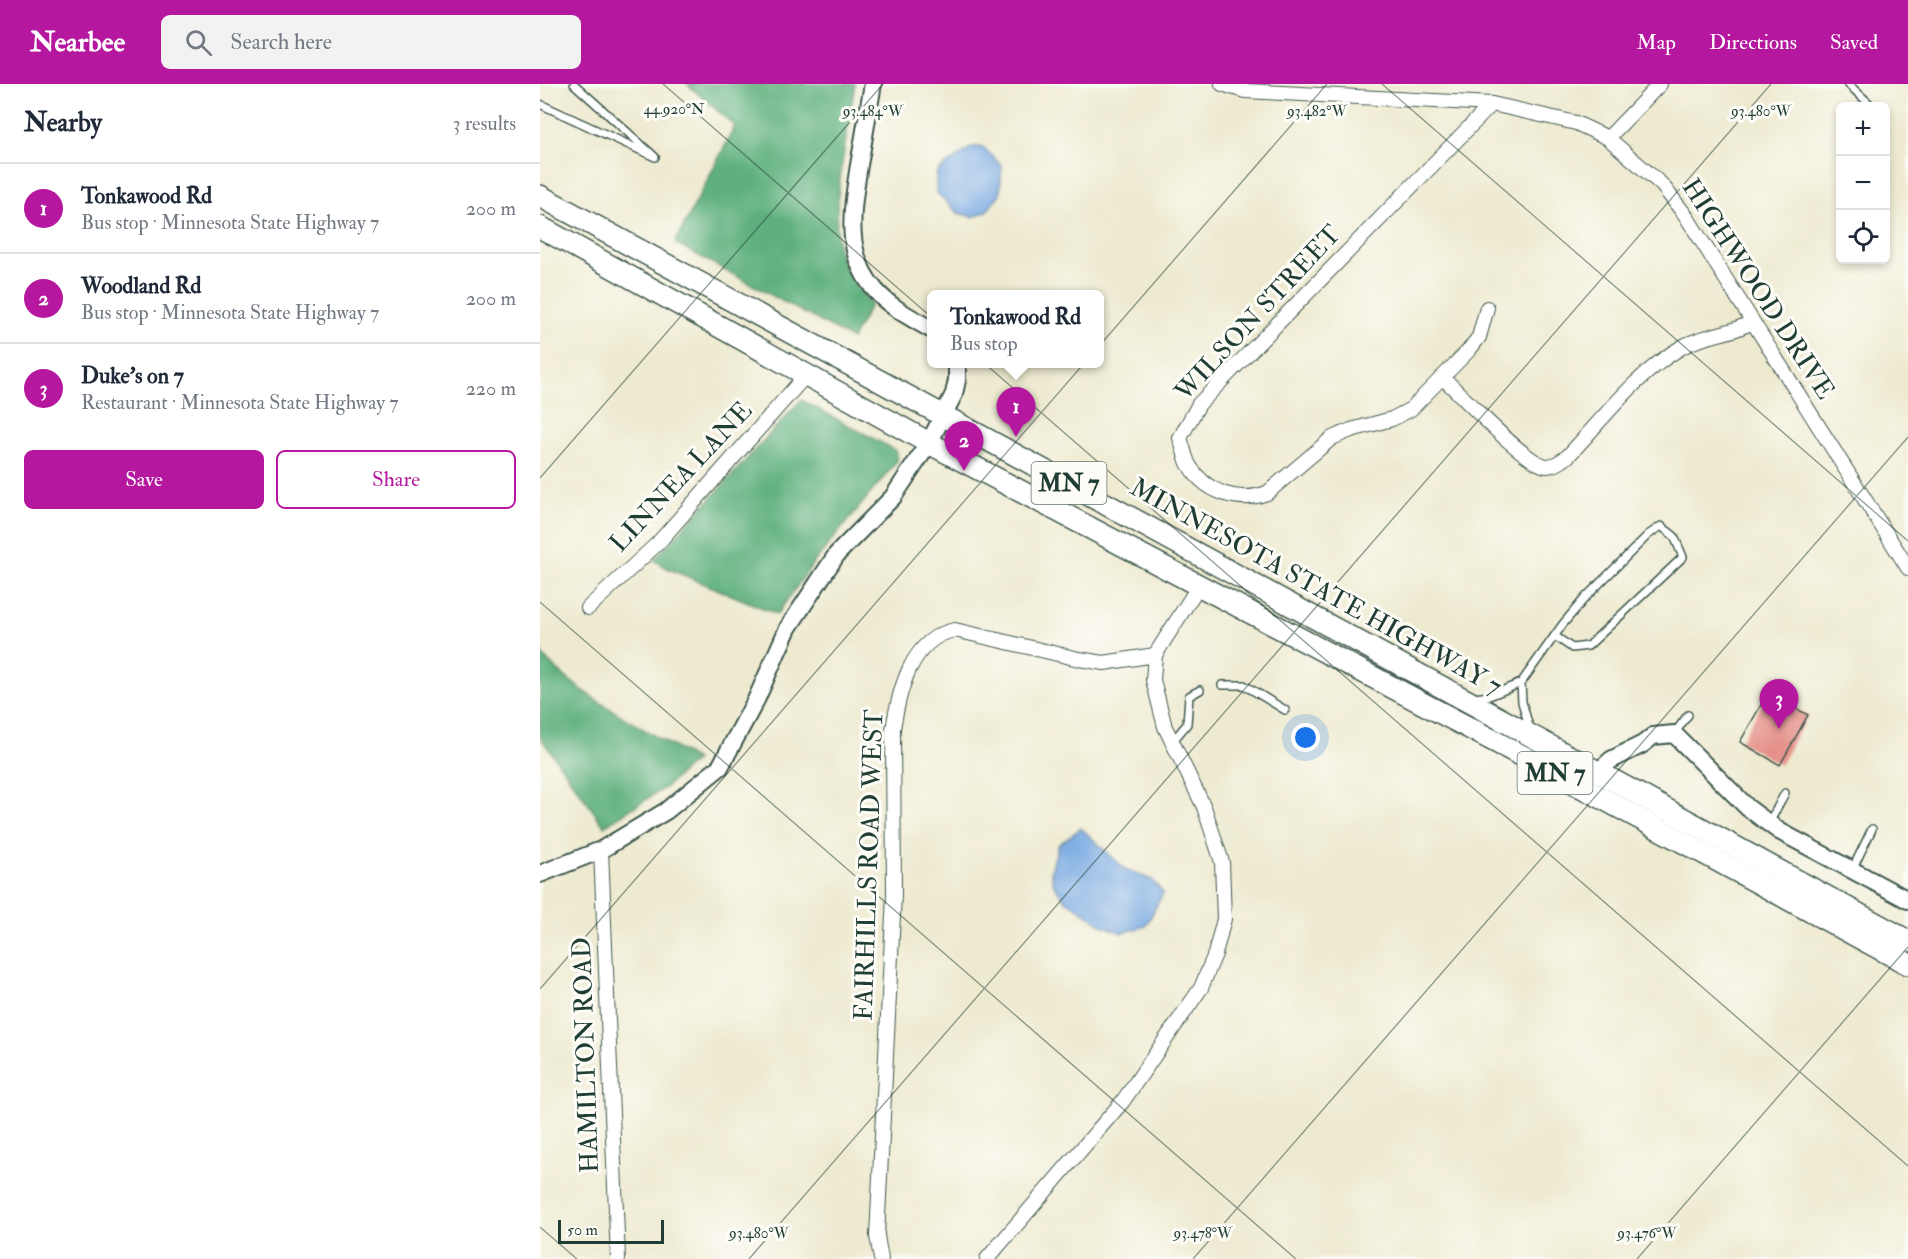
<!DOCTYPE html>
<meta charset="utf-8">
<style>
:root{--surface:#fff;--page:#f2f2f3;--text:#1f2937;--muted:#747a83;--line:#e0e1e3;--accent:#b5179e}
body{margin:0;font-family:"IM FELL Double Pica",serif;background:var(--page);color:var(--text)}
.controls{position:absolute;right:18px;top:18px;display:grid;overflow:hidden;border-radius:9px;box-shadow:0 3px 9px #0003}
.controls button{width:54px;height:54px;display:grid;place-items:center;padding:0;border:0;border-bottom:2px solid var(--line);background:var(--surface);color:var(--text);font:30px sans-serif}
.scale{position:absolute;left:18px;bottom:15px;width:106px;box-sizing:border-box;padding-left:6px;border:3px solid #1f3d34;border-top:0;font-size:16px;line-height:21px;white-space:nowrap;color:#1f3d34;-webkit-text-stroke:4px #fdfcf7;paint-order:stroke}
.you{position:absolute;left:766px;top:654px;width:21px;height:21px;margin:-15px;border:4px solid #fff;border-radius:50%;background:#1a73e8;box-shadow:0 0 0 9px #1a73e833}
.badge{display:grid;place-items:center;width:39px;height:39px;border-radius:50%;background:var(--accent);color:#fff;font-size:20px;font-weight:700}
.pin{position:absolute;translate:-50% -50px;filter:drop-shadow(0 2px 3px #0008)}
.pin::after{content:'';position:absolute;top:32px;width:21px;height:18px;background:inherit;clip-path:polygon(0 0,100% 0,50% 100%)}
.popup{position:absolute;left:387px;top:206px;width:177px;height:78px;box-sizing:border-box;display:grid;place-content:center;border-radius:9px;background:var(--surface);filter:drop-shadow(0 2px 4px #0005);font-size:20px;white-space:nowrap;color:var(--muted)}
.popup b{font-size:22px;color:var(--text)}
.popup::after{content:'';position:absolute;left:50%;top:100%;margin-left:-12px;border:12px solid transparent;border-top-color:var(--surface)}
.list{margin:0;padding:0;list-style:none}
h2{display:flex;justify-content:space-between;align-items:center;height:78px;margin:0;padding:0 24px;font-size:26px}
h2 small{font-size:20px;font-weight:400;color:var(--muted)}
.list li{display:grid;grid-template-columns:39px 1fr auto;gap:18px;align-items:center;box-sizing:border-box;height:90px;padding:0 24px;border-top:2px solid var(--line)}
.list b{display:block;font-size:22px;white-space:nowrap}
.list p{margin:0;font-size:20px;white-space:nowrap;color:var(--muted)}
.list em{font-size:20px;font-style:normal;color:var(--muted)}
.actions{display:flex;gap:12px;padding:18px 24px}
.actions a{flex:1;padding:14px 0;border:2px solid var(--accent);border-radius:9px;text-align:center;font-size:21px;color:var(--accent)}
.actions .main{background:var(--accent);color:#fff}
.icon{flex:none;width:33px;height:33px;fill:none;stroke:currentColor;stroke-width:2;stroke-linecap:round;stroke-linejoin:round}
.map{position:relative;flex:none;width:1368px;height:1175px;overflow:hidden}
header{display:flex;align-items:center;gap:36px;box-sizing:border-box;height:84px;padding:0 30px;background:var(--accent);color:#fff}
header strong{font-size:28px}
nav{display:flex;gap:33px;margin-inline-start:auto;font-size:21px}
.search{width:420px;height:54px;background:var(--page);display:flex;align-items:center;gap:15px;box-sizing:border-box;padding:0 21px;border-radius:9px;color:var(--muted);font-size:22px}
main{display:flex}
aside{flex:1;background:var(--surface)}
.map>svg:first-child{display:block}
</style>
<header>
<strong>Nearbee</strong>
<div class="search"><svg class="icon" aria-label="search" viewBox="0 0 24 24"><circle cx="10" cy="10" r="6"/><path d="M15 15l6 6"/></svg>Search here</div>
<nav><a>Map</a><a>Directions</a><a>Saved</a></nav>
</header>
<main>
<aside>
<h2>Nearby<small>3 results</small></h2>
<ul class="list">
<li><span class="badge">1</span><div><b>Tonkawood Rd</b><p>Bus stop · Minnesota State Highway 7</p></div><em>200 m</em></li>
<li><span class="badge">2</span><div><b>Woodland Rd</b><p>Bus stop · Minnesota State Highway 7</p></div><em>200 m</em></li>
<li><span class="badge">3</span><div><b>Duke's on 7</b><p>Restaurant · Minnesota State Highway 7</p></div><em>220 m</em></li>
</ul>
<div class="actions"><a class="main">Save</a><a>Share</a></div>
</aside>
<div class="map">
<svg width="1368" height="1175" viewBox="0 0 1368 1175">
<rect width="100%" height="100%" fill="#fdfcf7"/>
<filter id="ink" filterUnits="userSpaceOnUse"><feTurbulence type="fractalNoise" baseFrequency=".0167" numOctaves="2"/><feDisplacementMap in="SourceGraphic" scale="12" xChannelSelector="R" yChannelSelector="G"/><feConvolveMatrix kernelMatrix="1 2 1 2 8 2 1 2 1" color-interpolation-filters="sRGB"/></filter>
<filter id="wash" filterUnits="userSpaceOnUse"><feTurbulence type="fractalNoise" baseFrequency=".008" numOctaves="4" result="noise"/><feDisplacementMap in="SourceGraphic" scale="24" xChannelSelector="R" yChannelSelector="G"/><feGaussianBlur stdDeviation="1.35" result="paint"/><feColorMatrix in="noise" values="0 0 0 0 0 0 0 0 0 0 0 0 0 0 0 0 0 1.4 0 .05"/><feComposite in="paint" operator="in"/></filter>
<g filter="url(#wash)">
<rect width="100%" height="100%" fill="#eeead0"/>
<g fill="#5fb07e" stroke="#3f7659" stroke-width="1.5">
<path d="M147,0H315C309,43 289,131 300,169C306,189 319,204 331,220L312,255L135,159L195,42Z"/>
<path d="M261,316L355,366L358,376L275,477L237,530L129,485L114,476Z"/>
<path d="M0,567C25,604 115,651 156,676L126,703L64,742L0,653Z"/>
</g>
<g fill="#76a7e1" stroke="#4a728a" stroke-width="1.5">
<path d="M432,63H443L462,82L460,110L447,127L433,133L418,129L396,108V91L399,86Z"/>
<path d="M541,744L585,785L612,796L623,809L606,842L582,849L564,842L524,815L513,799L511,787L518,761Z"/>
</g>
<g id="blocks">
<path fill="#e48f88" d="M1228,609L1268,631L1240,681L1200,658Z"/>
</g>
</g>
<g filter="url(#ink)">
<use href="#blocks" fill-opacity="0" stroke="#3e574b" stroke-width="1.5"/>
<g fill="none" stroke-linecap="round" stroke-linejoin="round">
<g stroke="#3e574b" stroke-width="10">
<g id="service">
<path d="M1308,0L1332,22"/>
<path d="M0,20L115,73L34,0"/>
<path d="M981,599L982,618L990,646"/>
<path d="M682,601H704L745,626"/>
<path d="M934,614L949,612L981,599L1023,540L1045,514L1108,451L1121,442L1134,452L1143,473L1048,562L1032,564L1015,552"/>
<path d="M1134,650L1148,631"/>
<path d="M632,658L647,640L649,612L660,606"/>
<path d="M1229,739L1245,709"/>
<path d="M1312,786L1332,745"/>
</g>
</g>
<g stroke="#3e574b" stroke-width="16">
<g id="minor">
<path d="M682,0L705,7L952,20L1036,39L1068,54L1122,101L1146,132L1368,484"/>
<path d="M1068,54L1120,0"/>
<path d="M947,224L939,253L929,266L871,325L852,335L811,346L792,354L727,409C698,420 665,408 649,381C645,373 643,362 640,354L659,320L952,20"/>
<path d="M903,294C922,311 986,381 1007,382C1015,382 1022,377 1028,372C1063,335 1097,289 1142,263C1164,250 1190,251 1212,238"/>
<path d="M48,524L118,459L266,291"/>
<path d="M61,766L78,1175"/>
<path d="M341,1175L337,1152L354,811L353,645C359,607 371,554 415,546L539,575L564,579L615,571"/>
<path d="M447,1175L583,1017L661,904L675,870L684,835L682,778L664,723L625,643L613,596L615,571L658,503"/>
</g>
</g>
<g stroke="#3e574b" stroke-width="20">
<g id="tertiary">
<path d="M333,0C328,27 324,54 319,81C312,126 303,170 336,207C351,224 372,234 392,246"/>
<path d="M1058,688L1071,676L1103,660L1113,652L1134,650L1208,724L1239,747L1368,816"/>
<path d="M0,790L61,766L126,727L180,683L216,616L248,544L297,470L353,413L389,359L414,310L417,296V280"/>
</g>
</g>
<g stroke="#3e574b" stroke-width="24">
<g id="primary">
<path d="M0,112L1368,857"/>
<path d="M0,143L389,359L1047,706L1368,880"/>
</g>
</g>
<use href="#service" stroke="#fff" stroke-width="7"/>
<use href="#minor" stroke="#fff" stroke-width="14"/>
<use href="#tertiary" stroke="#fff" stroke-width="16"/>
<use href="#primary" stroke="#fff" stroke-width="21"/>
</g>
</g>
<path fill="none" stroke="#1f3d34" stroke-width="1.5" stroke-opacity="0.45" d="M123,0L1368,1082M842,0L1368,457M0,394L343,0M0,518L756,1175M0,905L787,0M0,1143L37,1175M209,1175L1231,0M653,1175L1368,353M1097,1175L1368,863"/>
<g text-anchor="middle" dominant-baseline="central" stroke-width="6" stroke-linejoin="round" paint-order="stroke">
<g fill="#fdfcf7" stroke="#62766e" stroke-width="1.5">
<rect x="491.5" y="378" width="75" height="42" rx="4.5"/>
<rect x="977.5" y="668" width="75" height="42" rx="4.5"/>
</g>
<g font-size="24" font-weight="bold" fill="#1f3d34">
<text x="529" y="399">MN 7</text>
<text x="1015" y="689">MN 7</text>
</g>
<g font-size="26" fill="#1f3d34" stroke="#fdfcf7">
<text transform="translate(1218 205) rotate(57)">HIGHWOOD DRIVE</text>
<text transform="translate(718 229) rotate(-47)">WILSON STREET</text>
<text transform="translate(141 393) rotate(-47)">LINNEA LANE</text>
<text transform="translate(776 503) rotate(29)">MINNESOTA STATE HIGHWAY 7</text>
<text transform="translate(329 781) rotate(-88)">FAIRHILLS ROAD WEST</text>
<text transform="translate(46 971) rotate(-92)">HAMILTON ROAD</text>
</g>
</g>
<g font-size="15" text-anchor="middle" fill="#1f3d34" stroke="#fdfcf7" stroke-width="6" stroke-linejoin="round" paint-order="stroke">
<text x="134" y="30">44.920°N</text>
<text x="333" y="32">93.484°W</text>
<text x="777" y="32">93.482°W</text>
<text x="1221" y="32">93.480°W</text>
<text x="219" y="1154">93.480°W</text>
<text x="663" y="1154">93.478°W</text>
<text x="1107" y="1154">93.476°W</text>
</g>
</svg>
<div class="controls">
<button>+</button>
<button>−</button>
<button><svg class="icon" aria-label="locate" viewBox="0 0 24 24"><circle cx="12" cy="12" r="6"/><path d="M12 2v4M12 18v4M2 12h4M18 12h4"/></svg></button>
</div>
<div class="scale">50 m</div>
<div class="you"></div>
<div class="pin badge" style="left:476px;top:353px">1</div>
<div class="popup"><b>Tonkawood Rd</b>Bus stop</div>
<div class="pin badge" style="left:424px;top:387px">2</div>
<div class="pin badge" style="left:1239px;top:645px">3</div>
</div>
</main>
